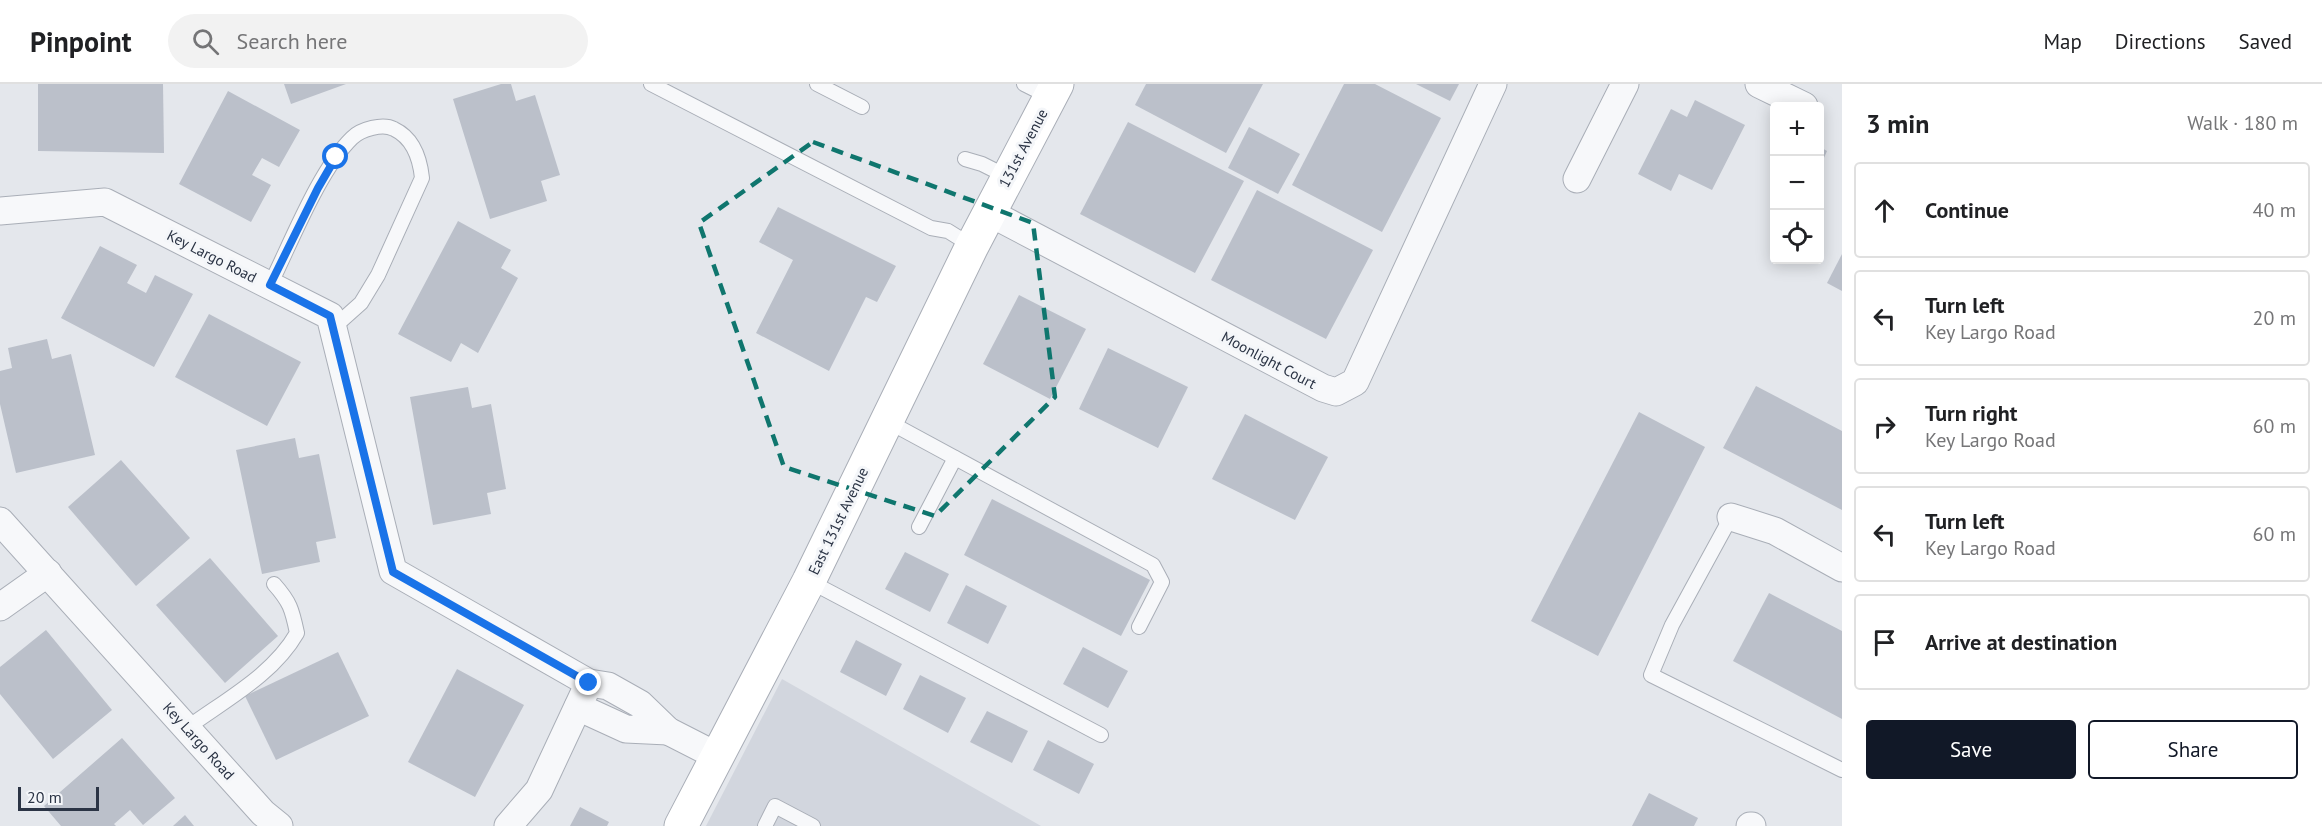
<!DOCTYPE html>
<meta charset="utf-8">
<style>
:root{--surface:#fff;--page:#f2f2f2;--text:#202124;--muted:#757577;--line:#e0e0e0;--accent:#111827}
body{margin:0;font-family:"PT Sans",sans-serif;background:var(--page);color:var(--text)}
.controls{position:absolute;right:18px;top:18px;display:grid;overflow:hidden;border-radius:6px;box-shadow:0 3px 15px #0003}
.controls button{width:54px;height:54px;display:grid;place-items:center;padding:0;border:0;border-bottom:2px solid var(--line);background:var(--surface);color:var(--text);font:30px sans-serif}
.scale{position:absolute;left:18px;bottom:15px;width:81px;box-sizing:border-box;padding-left:6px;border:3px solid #2b3445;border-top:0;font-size:16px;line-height:21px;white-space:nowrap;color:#2b3445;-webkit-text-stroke:4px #f4f6f9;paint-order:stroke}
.stop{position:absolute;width:18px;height:18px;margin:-14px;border:4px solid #1a73e8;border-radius:50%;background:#fff}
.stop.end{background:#1a73e8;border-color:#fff;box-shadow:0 2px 6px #0008}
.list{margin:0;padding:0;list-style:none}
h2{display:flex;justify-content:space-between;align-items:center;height:78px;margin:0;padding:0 24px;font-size:26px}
h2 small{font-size:20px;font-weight:400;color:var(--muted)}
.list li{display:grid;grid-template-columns:39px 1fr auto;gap:18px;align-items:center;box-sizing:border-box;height:96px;margin:0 12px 12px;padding:0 12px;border:2px solid var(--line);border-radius:6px}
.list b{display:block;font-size:22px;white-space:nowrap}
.list p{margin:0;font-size:20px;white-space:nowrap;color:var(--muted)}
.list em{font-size:20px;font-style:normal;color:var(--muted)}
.actions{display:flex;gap:12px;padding:18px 24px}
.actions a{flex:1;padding:14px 0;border:2px solid var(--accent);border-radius:6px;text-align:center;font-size:21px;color:var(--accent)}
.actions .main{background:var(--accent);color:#fff}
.icon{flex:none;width:33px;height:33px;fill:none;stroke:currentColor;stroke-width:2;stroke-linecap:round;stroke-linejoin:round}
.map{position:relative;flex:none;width:1842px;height:742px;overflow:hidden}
header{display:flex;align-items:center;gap:36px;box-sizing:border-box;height:84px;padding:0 30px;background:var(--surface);border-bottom:2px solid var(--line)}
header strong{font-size:28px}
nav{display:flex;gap:33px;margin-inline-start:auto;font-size:21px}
.search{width:420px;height:54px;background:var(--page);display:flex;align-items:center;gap:15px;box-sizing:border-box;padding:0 21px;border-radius:33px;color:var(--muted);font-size:22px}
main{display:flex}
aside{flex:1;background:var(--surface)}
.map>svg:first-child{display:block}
</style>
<header>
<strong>Pinpoint</strong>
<div class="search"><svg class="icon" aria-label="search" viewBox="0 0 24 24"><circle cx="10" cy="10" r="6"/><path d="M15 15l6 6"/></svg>Search here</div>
<nav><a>Map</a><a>Directions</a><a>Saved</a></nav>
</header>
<main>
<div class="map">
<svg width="1842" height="742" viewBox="0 0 1842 742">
<rect width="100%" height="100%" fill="#e4e7ec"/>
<path fill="#d2d6de" d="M782,595L1041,742H706Z"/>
<g fill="#bbc0ca">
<path d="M38,0H163L164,69L38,67Z"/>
<path d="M284,0H346L291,20Z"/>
<path d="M501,0H511L516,17L535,11L560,91L541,97L547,117L490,135L453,15Z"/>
<path d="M1146,0H1263L1226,69L1135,21Z"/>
<path d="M1344,0H1375L1441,34L1382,148L1292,101Z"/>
<path d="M1416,0H1459L1450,17Z"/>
<path d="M228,7L300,46L279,83L262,74L252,91L271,101L251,138L179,100Z"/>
<path d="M1695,16L1745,41L1712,106L1679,90L1671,107L1638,90L1671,25L1687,33Z"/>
<path d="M1128,38L1244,97L1195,189L1080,130Z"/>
<path d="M1249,43L1300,70L1278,110L1228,84Z"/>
<path d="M1820,63L1827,67L1820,83Z"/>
<path d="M1257,106L1373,166L1326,255L1211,196Z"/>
<path d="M778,123L896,182L877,218L866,213L829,287L756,249L793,176L759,158Z"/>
<path d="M458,137L511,166L501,184L518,194L478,269L461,259L451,278L398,250Z"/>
<path d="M100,162L137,181L127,199L146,209L155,191L193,210L154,283L61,234Z"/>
<path d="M1842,170V207L1827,199Z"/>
<path d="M1019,211L1086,245L1050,315L983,280Z"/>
<path d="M209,230L301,278L267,342L175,293Z"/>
<path d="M47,255L52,275L71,270L95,371L16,389L0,320V287L12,284L8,264Z"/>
<path d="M1108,264L1188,303L1158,364L1079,325Z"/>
<path d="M1756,302L1842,347V426L1723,364Z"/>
<path d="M468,303L472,324L491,320L506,405L487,409L491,430L433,441L410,313Z"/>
<path d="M1639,328L1705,363L1598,572L1531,537Z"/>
<path d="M1245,330L1328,373L1295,436L1212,395Z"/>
<path d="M295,354L299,374L319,370L336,454L316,458L320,478L262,490L236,366Z"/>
<path d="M121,376L190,454L136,502L68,423Z"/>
<path d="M992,415L1150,496L1121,552L964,471Z"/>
<path d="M905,468L949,490L930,528L885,505Z"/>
<path d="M210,474L278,552L225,599L156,521Z"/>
<path d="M966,501L1007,522L988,560L947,539Z"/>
<path d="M1769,509L1842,547V635L1733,577Z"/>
<path d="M46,546L112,626L53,675L0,610V583Z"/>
<path d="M856,556L902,580L886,612L840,588Z"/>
<path d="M1083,563L1128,587L1108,624L1063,600Z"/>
<path d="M338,568L369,632L276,676L245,612Z"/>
<path d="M457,585L524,621L475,713L408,678Z"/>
<path d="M920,591L966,614L948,649L903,625Z"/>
<path d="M987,627L1028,647L1012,679L970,658Z"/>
<path d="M122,654L175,714L143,741L130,726L114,740L116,742H61L44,722Z"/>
<path d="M1048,656L1094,680L1079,710L1033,686Z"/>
<path d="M1649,709L1698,734L1694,742H1632Z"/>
<path d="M580,723L609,738L607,742H570Z"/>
<path d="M185,731L194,742H173Z"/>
</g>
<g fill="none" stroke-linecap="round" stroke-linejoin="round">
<g stroke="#a9aeb7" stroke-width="16">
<g id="lane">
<path d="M651,0L931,144L948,147L972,162"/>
<path d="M817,0L862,23"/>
<path d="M1024,0L1050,13"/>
<path d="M965,75L982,80L1008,93"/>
<path d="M270,201C291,159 319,86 352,54C361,45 383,39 394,45C413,54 420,75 422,94L378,191L361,219L333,244"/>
<path d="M887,337L1153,481L1162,498L1139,543"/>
<path d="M1731,433L1672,541L1651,591L1842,686"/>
<path d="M919,443L955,374"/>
<path d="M809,497L1101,651"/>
<path d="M187,644C225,616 273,591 297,549C292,525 290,518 274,500"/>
<path d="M765,742L775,722L813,742"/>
</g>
</g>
<g stroke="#a9aeb7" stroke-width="29">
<g id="street">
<path d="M1759,0L1804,22"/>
<path d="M1577,95L1625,0"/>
<path d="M0,127L105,118L330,232L393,487L589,599L608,602L640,620L668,647L717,672"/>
<path d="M990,129L1323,304L1336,308L1355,298L1493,0"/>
<path d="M1731,433L1775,447L1842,484"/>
<path d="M0,437L263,729L279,742"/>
<path d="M0,523L48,489"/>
<path d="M578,623L626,645L668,647"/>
<path d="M508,742L539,706L589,599"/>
<path d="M1750,742H1752"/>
</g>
</g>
<g stroke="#a9aeb7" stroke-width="35">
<path id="secondary" d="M681,742L809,497L972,162L1057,0"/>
</g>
<use href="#lane" stroke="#f7f8fa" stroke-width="14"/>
<use href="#street" stroke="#f7f8fa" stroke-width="27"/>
<use href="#secondary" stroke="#fff" stroke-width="33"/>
</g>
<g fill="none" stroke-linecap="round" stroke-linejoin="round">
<path stroke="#1a73e8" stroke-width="8" d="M336,73L318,104L270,201L330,232L393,488L589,599"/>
</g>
<path fill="none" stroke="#0f766e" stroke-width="4.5" stroke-dasharray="12 8" stroke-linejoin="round" d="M813,58L1033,139L1055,313L935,432L784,383L699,139Z"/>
<g text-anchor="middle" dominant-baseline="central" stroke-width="6" stroke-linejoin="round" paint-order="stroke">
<g font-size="15" fill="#2b3445" stroke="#f4f6f9">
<text transform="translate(1023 64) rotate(-62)">131st Avenue</text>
<text transform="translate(212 172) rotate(27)">Key Largo Road</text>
<text transform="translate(1269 276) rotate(28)">Moonlight Court</text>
<text transform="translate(838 437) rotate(-64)">East 131st Avenue</text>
<text transform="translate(199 657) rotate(48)">Key Largo Road</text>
</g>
</g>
</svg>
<div class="controls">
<button>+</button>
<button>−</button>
<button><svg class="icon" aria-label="locate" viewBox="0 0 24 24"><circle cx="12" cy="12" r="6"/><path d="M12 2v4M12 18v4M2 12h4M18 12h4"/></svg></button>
</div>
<div class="scale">20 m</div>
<div class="stop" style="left:336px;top:73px"></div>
<div class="stop end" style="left:589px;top:599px"></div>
</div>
<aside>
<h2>3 min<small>Walk · 180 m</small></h2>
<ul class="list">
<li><svg class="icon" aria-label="ahead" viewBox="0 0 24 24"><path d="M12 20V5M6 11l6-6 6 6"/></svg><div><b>Continue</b></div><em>40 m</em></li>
<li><svg class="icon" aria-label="left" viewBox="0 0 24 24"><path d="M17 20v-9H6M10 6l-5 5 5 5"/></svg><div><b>Turn left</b><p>Key Largo Road</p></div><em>20 m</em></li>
<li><svg class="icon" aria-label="right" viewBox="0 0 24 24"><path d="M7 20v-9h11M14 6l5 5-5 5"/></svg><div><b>Turn right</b><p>Key Largo Road</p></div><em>60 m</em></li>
<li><svg class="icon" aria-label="left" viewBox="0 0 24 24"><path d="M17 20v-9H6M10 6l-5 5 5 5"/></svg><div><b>Turn left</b><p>Key Largo Road</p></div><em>60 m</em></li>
<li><svg class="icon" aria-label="arrive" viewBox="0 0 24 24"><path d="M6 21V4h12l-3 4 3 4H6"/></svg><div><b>Arrive at destination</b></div></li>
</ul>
<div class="actions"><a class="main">Save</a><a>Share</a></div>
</aside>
</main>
